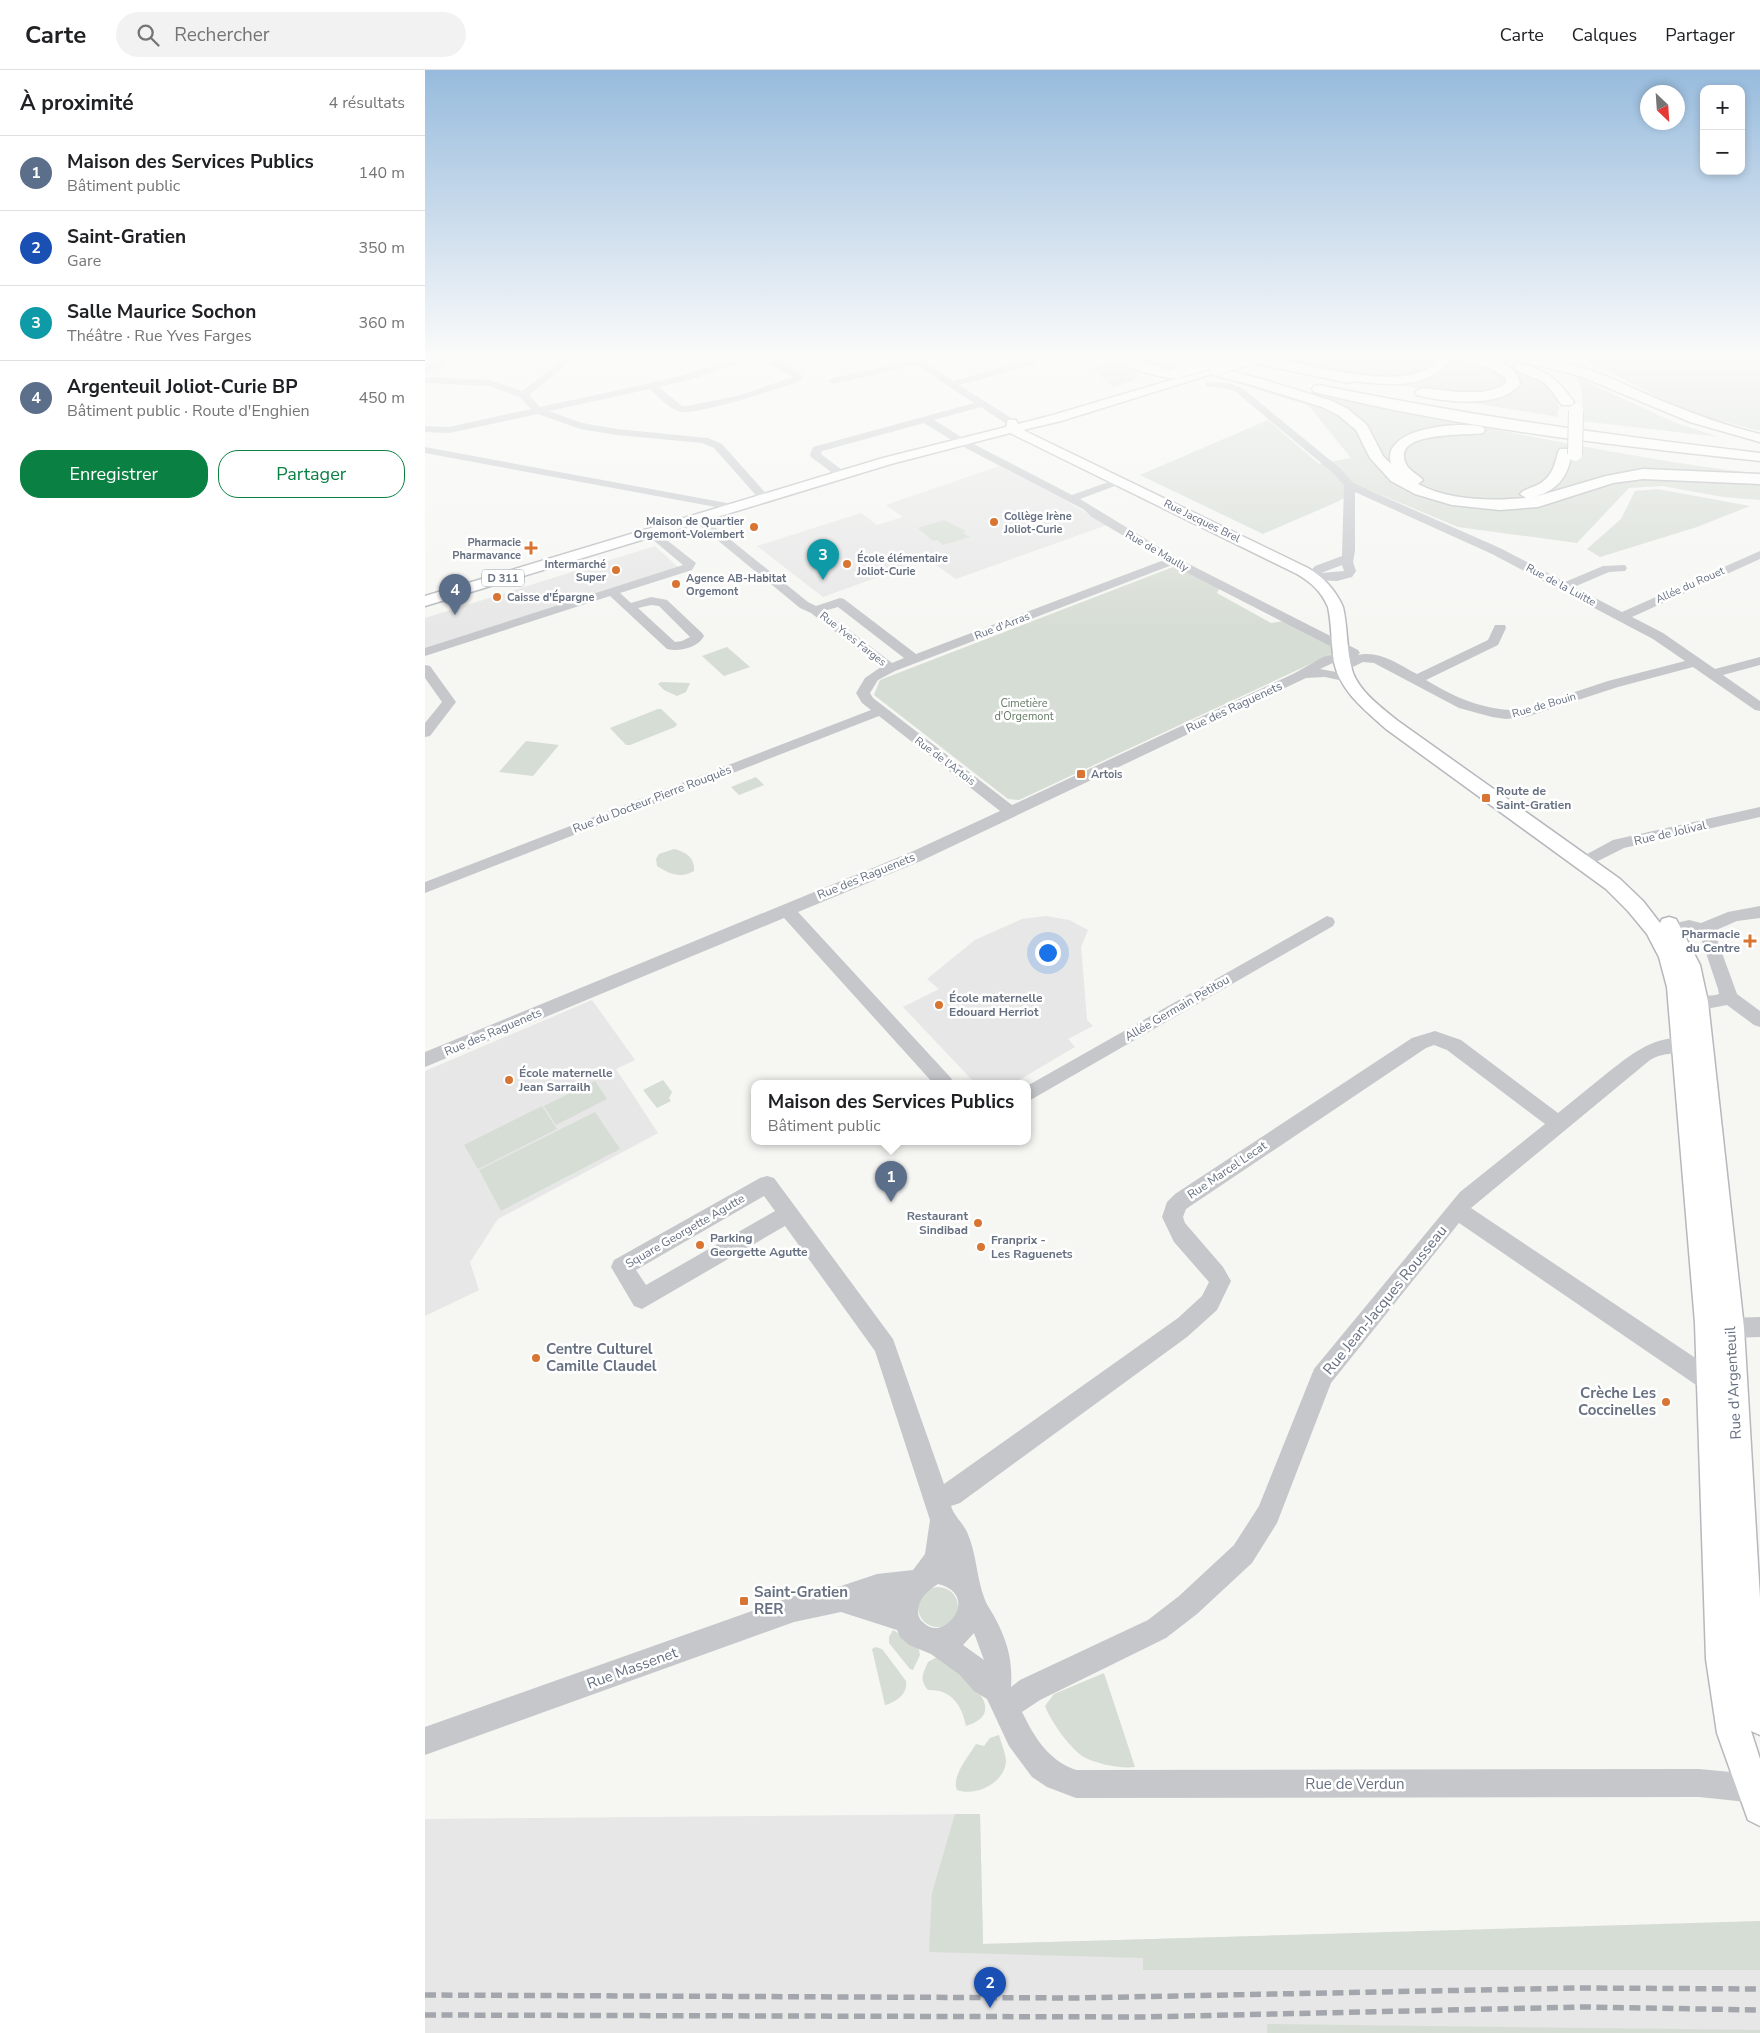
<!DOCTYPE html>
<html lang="fr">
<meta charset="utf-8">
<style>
:root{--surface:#fff;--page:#f2f2f2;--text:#202124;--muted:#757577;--line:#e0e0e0;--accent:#0b8043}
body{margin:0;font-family:"Nunito Sans",sans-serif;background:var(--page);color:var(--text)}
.controls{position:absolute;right:15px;top:15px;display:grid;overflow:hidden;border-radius:10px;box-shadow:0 2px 8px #0003}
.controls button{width:45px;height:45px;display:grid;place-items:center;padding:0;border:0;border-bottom:1px solid var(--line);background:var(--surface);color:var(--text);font:25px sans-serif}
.compass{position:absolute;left:1215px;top:15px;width:45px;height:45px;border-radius:50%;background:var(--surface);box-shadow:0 2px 8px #0003;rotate:155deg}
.you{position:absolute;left:622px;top:882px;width:18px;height:18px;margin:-12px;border:4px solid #fff;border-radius:50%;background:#1a73e8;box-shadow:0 0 0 8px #1a73e833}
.badge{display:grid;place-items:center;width:32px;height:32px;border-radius:50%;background:var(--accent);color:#fff;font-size:16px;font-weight:700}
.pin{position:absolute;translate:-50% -41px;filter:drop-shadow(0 1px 2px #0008)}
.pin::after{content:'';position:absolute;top:26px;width:18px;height:15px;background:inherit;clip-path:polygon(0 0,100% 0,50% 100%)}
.popup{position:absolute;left:326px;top:1010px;width:280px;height:65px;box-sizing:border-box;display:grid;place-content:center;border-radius:10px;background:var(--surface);filter:drop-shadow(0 1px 4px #0005);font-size:16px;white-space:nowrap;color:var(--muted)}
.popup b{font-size:19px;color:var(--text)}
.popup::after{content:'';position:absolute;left:50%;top:100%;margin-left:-10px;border:10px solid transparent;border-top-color:var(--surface)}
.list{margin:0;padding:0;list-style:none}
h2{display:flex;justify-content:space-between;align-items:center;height:65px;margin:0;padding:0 20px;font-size:21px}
h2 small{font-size:16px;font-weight:400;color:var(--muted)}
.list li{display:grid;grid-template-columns:32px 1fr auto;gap:15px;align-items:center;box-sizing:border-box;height:75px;padding:0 20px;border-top:1px solid var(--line)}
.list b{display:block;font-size:19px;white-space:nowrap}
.list p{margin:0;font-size:16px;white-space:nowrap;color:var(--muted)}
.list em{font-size:16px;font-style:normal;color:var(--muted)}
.actions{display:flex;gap:10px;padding:15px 20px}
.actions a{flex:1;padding:11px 0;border:1px solid var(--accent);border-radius:20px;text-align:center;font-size:18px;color:var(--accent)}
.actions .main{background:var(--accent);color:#fff}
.icon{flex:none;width:28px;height:28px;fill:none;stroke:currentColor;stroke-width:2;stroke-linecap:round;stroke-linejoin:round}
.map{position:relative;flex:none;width:1335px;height:1963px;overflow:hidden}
header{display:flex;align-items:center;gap:30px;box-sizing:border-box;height:70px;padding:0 25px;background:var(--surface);border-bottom:1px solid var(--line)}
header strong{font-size:24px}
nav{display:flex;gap:28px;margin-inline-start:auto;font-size:18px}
.search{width:350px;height:45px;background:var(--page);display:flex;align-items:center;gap:12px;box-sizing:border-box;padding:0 18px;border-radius:28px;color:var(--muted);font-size:19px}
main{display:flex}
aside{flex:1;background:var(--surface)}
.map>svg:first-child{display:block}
</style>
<header>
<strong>Carte</strong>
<div class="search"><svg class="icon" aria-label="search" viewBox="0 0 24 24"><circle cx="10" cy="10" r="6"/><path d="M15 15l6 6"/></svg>Rechercher</div>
<nav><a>Carte</a><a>Calques</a><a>Partager</a></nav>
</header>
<main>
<aside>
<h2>À proximité<small>4 résultats</small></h2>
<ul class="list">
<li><span class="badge" style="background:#5c6f8a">1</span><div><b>Maison des Services Publics</b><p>Bâtiment public</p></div><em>140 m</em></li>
<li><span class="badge" style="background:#1a4fb4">2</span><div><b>Saint-Gratien</b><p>Gare</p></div><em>350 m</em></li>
<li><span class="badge" style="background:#0f9aa8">3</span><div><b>Salle Maurice Sochon</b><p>Théâtre · Rue Yves Farges</p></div><em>360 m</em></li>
<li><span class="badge" style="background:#5c6f8a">4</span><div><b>Argenteuil Joliot-Curie BP</b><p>Bâtiment public · Route d'Enghien</p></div><em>450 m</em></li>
</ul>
<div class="actions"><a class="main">Enregistrer</a><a>Partager</a></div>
</aside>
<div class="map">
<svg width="1335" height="1963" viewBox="0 0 1335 1963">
<rect width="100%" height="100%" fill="#f6f6f3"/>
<g fill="#e6e7e6">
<path d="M574,396L638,429L682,455L531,509L502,489L398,527L332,476L436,443L452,455L478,447L461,435Z"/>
<path d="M230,476L253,497L0,579V548Z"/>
<path d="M621,846L644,850L663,860L656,877L662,950L668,956L643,969L650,977L589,1013H550L478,937L514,919L502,909L550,870L597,849Z"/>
<path d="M167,930L210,990L191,999L233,1063L73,1149L45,1192L54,1220L0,1246V1001Z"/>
<path d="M555,1744L558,1874L1335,1852V1963H0V1749Z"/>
</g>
<g fill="#d6ddd4">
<path d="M700,287H722L760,297C735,305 722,296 700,287Z"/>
<path d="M849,287H1009L1011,293C994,320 907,301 880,295C869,293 855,293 846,288Z"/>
<path d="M1021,287C1038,287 1075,294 1082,311C1065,335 982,317 957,311L1007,305L1021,296Z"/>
<path d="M1155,287H1335V361L1260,341Z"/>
<path d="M683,294C694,294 705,295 713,304L710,310L688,317L667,299Z"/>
<path d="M1080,295C1106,302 1128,310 1135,339H1133V347L1007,326L1087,321L1094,313V309Z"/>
<path d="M1145,302L1153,304L1166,314L1251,353L1294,367L1157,351C1157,331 1161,316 1145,302Z"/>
<path d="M820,307C904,327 988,343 1073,360C1160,377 1247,394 1335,404V430L1298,427L1237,416L1204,418L1152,473L1033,457L942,419L931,421L912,432L838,464L715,405L843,350L894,394L926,388L883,335L813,314Z"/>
<path d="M1233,419L1325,436L1272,457L1175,487L1162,479L1196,449L1210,421Z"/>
<path d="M519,450L541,461L538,463L545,467L518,475L512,470L508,471L493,458Z"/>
<path d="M748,497H756L795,517L792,523L846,553L859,551L910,577L911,582L594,730L583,729L449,625L455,610Z"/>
<path d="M302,577L325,597L299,606L277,586Z"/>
<path d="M236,612L265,613L261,622L252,626L239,620L233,614Z"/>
<path d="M233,639H236L252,654L250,657L205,675H201L185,658Z"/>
<path d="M101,671L134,675L108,706L74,702Z"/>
<path d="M331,707L339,715L314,725L306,717Z"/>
<path d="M249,779C261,782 270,788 269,801C256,809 244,804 232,796L231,789L234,784Z"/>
<path d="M238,1010L247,1022L244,1028L246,1031L232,1038L218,1020Z"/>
<path d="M170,1011L182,1029L131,1055L119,1036Z"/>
<path d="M117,1036L132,1059L53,1099L39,1075Z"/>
<path d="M170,1042L195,1079L76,1141L54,1100Z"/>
<circle cx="513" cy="1537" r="20"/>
<path d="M468,1560L493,1576L495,1585L488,1600L485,1599L464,1573V1567Z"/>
<path d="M451,1577L457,1579L481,1611C483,1624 471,1632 460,1635L447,1579Z"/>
<path d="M512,1587C531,1599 591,1641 541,1656C537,1635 526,1619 503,1620C494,1609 498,1604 503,1592Z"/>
<path d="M679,1603L710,1697C695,1699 671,1694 657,1686C644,1677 625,1650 620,1636L629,1624Z"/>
<path d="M574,1665C576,1673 581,1684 581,1692C579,1713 551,1727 532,1720C526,1706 544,1686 551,1674L559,1676L565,1668Z"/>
<path d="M530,1744H555L558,1874L1335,1851V1900H718V1888L504,1882L507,1823Z"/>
<path d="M842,1954L1335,1960V1963H842Z"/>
</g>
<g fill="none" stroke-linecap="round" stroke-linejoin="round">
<g stroke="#b5b8bc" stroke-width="3">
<path id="major" d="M783,299L789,302L787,304L636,351L598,360L883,498C899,508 910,519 918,537C923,558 921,582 928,603C936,623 957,638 973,651L1195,809L1218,831L1235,853L1237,849L1244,847L1251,849L1275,895L1283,932L1319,1258L1335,1528V1665L1326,1661L1335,1689V1756L1323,1750L1292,1663L1281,1589L1270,1253L1242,917L1234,887L1222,864L1203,841L1181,819L961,659C940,640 915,621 909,592C906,573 907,555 903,537C896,521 887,513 872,504L585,363L466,394L0,536V526L458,388L581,357L583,350H591L593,354L628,345Z"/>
</g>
<g stroke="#b5b7bb" stroke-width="3">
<g id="highway">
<path d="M685,287H702L736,298L757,301L759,304C748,316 700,295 686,290Z"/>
<path d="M728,287H748L837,309L907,331L923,339L942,355L958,386L966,394C955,357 1036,351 1058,357L1060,360L1058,363C1044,366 965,360 981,394C984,401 993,404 998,410L993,414C1025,431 1067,431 1101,428L1095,424C1098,420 1101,420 1105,418C1124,412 1129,400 1133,382L1135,379H1145L1147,382C1143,408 1132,421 1106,428L1181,406L1218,399L1335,404V414L1218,409L1188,413L1113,437L1075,440L1027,435L990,424L966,411L945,388L931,360L913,345L897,337L827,315L729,290Z"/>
<path d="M813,287C859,282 977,330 1010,292L1009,287H1021L1023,292C1003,320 960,315 929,311L924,313L819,291Z"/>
<path d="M1035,287C1054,285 1091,289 1095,314C1076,339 1019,332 992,325L990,322L997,318L1032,322H1058L1075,317L1081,313V308L1067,299L1036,290Z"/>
<path d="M1092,287C1139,282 1194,313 1237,331C1269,344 1301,356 1335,364V372L1265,352L1155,306L1093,290Z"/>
<path d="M1095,293C1121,300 1134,310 1149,332L1147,335H1137C1131,328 1126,318 1118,312C1109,306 1095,305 1088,297L1090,294Z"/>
<path d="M894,315C1040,345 1187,366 1335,383V391C1186,375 1035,358 889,322L887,319L889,316Z"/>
</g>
</g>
<g fill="#c5c7cb" fill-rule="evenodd">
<path d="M22,287H33L0,304V297Z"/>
<path d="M141,287H151L104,325L115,337L244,309L317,287H330L271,308L234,317L257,336H262L312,326L368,307L334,289L333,287H343L375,302L378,308L370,313C351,319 268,347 253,341C243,338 233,326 225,319L124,341L157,353L192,359L283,368L297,374L344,427L346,429L344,431H336L289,378L277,373L192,365L155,359L113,344L24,363L0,362V356L24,357L106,339L95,327L64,316L0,313V307L65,310L97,321Z"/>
<path d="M187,287H215L226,290C218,295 195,292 187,287Z"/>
<path d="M484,287H492L528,311L605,290H611V294L534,315L591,351V355H583L556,337L509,350L541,370L647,425L689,410L704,412L705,414L704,416H690L655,429L752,488L933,580L935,583L933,585C955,580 974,595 992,604L1063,570L1070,555H1080L1081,558L1073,575L1001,610C1031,628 1060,641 1095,640L1183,611L1260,591L1228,569L1067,484L930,422V481L928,492L931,501L927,507L912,511L882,510L880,507L890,496L917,486L919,415L908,403L811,322L803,319L781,316V312L805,313L817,318L916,399L928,413L1075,478L1140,512L1178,496L1200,495L1202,498L1200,501L1184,502L1149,517L1197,542L1335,481V489L1207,547L1238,563L1290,599L1335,587V595L1298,605L1335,631V641L1330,640L1268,597L1193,617L1101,647L1081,649L1067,647L1034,638L949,593L938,592L922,600L915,596L921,591H912L895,599L928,605L930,608L928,611L923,612L900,607L881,608L496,791L373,842L526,1008L528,1013H508L359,848L0,997V982L484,783L575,741L454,646L0,823V812L446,640L437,633L431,623L440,608L456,597L386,543L375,538L268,450L266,448L268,446H276L383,532L391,536L415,528L419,529L491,584L739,490L667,447L658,439L533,374L499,353L397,381L396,384L421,403L422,405L421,407H413L386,387L385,385L388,377L549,333L491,295L408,314L403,311L408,308L486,291ZM747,495L917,582L898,587L870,603L587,735L448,628L445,623L453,610L470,601ZM917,495L919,501L896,503ZM413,537L479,588L467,593L399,541Z"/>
<path d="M0,377L307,434L313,437L307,440L0,383Z"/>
<path d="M225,459L229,460L271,493L267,500L195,523L206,533L226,527L242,530L277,563L279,566C273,578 254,582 242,579L185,526L0,586V578L258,495L221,464L219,462ZM226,535L234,536L265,567L257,571L250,572L213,538Z"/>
<path d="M0,595L5,596L31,632L5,666L0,667V653L17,632L0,608Z"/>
<path d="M1335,737V747L1199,778L1159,798L1153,797L1151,793L1153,789L1188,770Z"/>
<path d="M1335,836V848L1312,851L1289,861L1312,924L1335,941V957L1329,955L1302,935L1281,939L1251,934L1248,929L1251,924C1265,920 1279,929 1294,924L1293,919L1276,868L1264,862H1259C1249,868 1244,879 1231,875L1228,871L1236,861L1247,854L1264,850L1276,853L1303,842Z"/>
<path d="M902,846L908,848L910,852L908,856L602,1032V1016Z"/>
<path d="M1010,961L1036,970L1133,1043C1149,1030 1165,1017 1181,1004C1212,980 1236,959 1278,972L1280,977L1278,982C1258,988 1246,978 1225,990L1046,1138L1293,1303L1297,1311L1293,1319L1285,1322L1277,1319L1034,1153L906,1313L852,1453L827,1493L772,1544L741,1568L615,1630L597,1642C610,1668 623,1690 651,1700L1274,1699L1327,1704L1335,1707V1738L1322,1732L1274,1727L651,1728L622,1717L607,1707L584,1676L562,1629L549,1621L535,1605L506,1584L484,1575L475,1567L472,1560L416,1542L369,1552L0,1685V1657L369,1526L416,1516L452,1504L488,1500L500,1484L505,1450L450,1281L360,1156L217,1239L209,1236L186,1197L189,1190L335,1108L342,1106L349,1108L468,1269L519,1414L753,1248L777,1226L784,1212L749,1172L737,1147L742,1132L750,1124L987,968ZM1009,975L1022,980L1120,1054L1035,1122L889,1299L834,1436L809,1475L754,1526L723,1550L595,1610L586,1617C588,1590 582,1570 569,1546C566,1541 562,1535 560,1530C551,1507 552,1484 542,1462C538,1453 529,1446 526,1436L535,1433L762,1267L792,1240L806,1211L798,1197L760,1153L758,1147L761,1139L1001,978ZM339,1126L350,1141L221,1215L211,1200ZM513,1514C557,1525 519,1572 500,1554C495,1550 493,1547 493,1541C493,1529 503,1520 513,1514ZM549,1563L559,1590L538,1575Z"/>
<path d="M1294,1246L1305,1248L1335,1247V1267L1305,1268L1286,1263L1283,1256L1286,1249Z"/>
</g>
<use href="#major" fill="#fff" fill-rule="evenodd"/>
<use href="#highway" fill="#fff" fill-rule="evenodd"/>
<g stroke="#a3a7ad" stroke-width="5.5" stroke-dasharray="11 5.5" stroke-linecap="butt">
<path d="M0,1925L649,1928L1154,1918L1335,1919"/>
<path d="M0,1945L717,1947L1160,1937L1335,1940"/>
</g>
<g stroke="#b5b8bc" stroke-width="14" stroke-linecap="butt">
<g id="major-bridge">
<path d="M791,299L832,287"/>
<path d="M753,302L805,287"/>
</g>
</g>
<g stroke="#b5b7bb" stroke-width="16" stroke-linecap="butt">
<path id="highway-bridge" d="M1150,384L1151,341"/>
</g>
<use href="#major-bridge" stroke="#fff" stroke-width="12"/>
<use href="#highway-bridge" stroke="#fff" stroke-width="14"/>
</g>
<linearGradient id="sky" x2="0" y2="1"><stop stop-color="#97bbdd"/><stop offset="0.51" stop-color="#fbfbfa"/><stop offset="1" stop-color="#fbfbfa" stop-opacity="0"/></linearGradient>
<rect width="1335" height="561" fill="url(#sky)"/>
<g fill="#d87532" stroke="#fff" stroke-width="2">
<circle cx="569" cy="452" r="5"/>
<circle cx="329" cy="457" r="5"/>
<path d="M103.5 470.5h5v5h5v5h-5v5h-5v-5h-5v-5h5z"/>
<circle cx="422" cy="494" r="5"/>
<circle cx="191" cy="500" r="5"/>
<circle cx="251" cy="514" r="5"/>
<circle cx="72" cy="527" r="5"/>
<rect x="651" y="699" width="10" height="10" rx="2.5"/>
<rect x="1056" y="723" width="10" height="10" rx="2.5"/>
<path d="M1322.5 863.5h5v5h5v5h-5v5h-5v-5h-5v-5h5z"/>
<circle cx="514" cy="935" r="5"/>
<circle cx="84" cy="1010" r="5"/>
<circle cx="553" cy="1153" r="5"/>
<circle cx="275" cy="1175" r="5"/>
<circle cx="556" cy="1177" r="5"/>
<circle cx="111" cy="1288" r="5"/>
<circle cx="1241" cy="1332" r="5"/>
<rect x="314" y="1526" width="10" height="10" rx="2.5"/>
</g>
<g text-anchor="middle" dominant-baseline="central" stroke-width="5" stroke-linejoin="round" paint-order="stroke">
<g font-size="11" font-weight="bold" fill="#677182" stroke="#fff" text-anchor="start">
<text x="579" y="446">Collège Irène<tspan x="579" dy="13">Joliot-Curie</tspan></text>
<text x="319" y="451" text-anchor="end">Maison de Quartier<tspan x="319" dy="13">Orgemont-Volembert</tspan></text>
<text x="96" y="472" text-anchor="end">Pharmacie<tspan x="96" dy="13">Pharmavance</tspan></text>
<text x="432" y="488">École élémentaire<tspan x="432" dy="13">Joliot-Curie</tspan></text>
<text x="181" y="494" text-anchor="end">Intermarché<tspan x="181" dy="13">Super</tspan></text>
<text x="261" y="508">Agence AB-Habitat<tspan x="261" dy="13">Orgemont</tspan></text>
<text x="82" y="527">Caisse d'Épargne</text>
<text x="666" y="704">Artois</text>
</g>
<g font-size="11" fill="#677182" stroke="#fff">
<text transform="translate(777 451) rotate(26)">Rue Jacques Brel</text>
<text transform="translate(732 481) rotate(30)">Rue de Maully</text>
<text transform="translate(1136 515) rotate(28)">Rue de la Luitte</text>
<text transform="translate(1265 515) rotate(-24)">Allée du Rouet</text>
<text transform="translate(577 556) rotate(-21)">Rue d'Arras</text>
<text transform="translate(428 569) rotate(38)">Rue Yves Farges</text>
<text transform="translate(1119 635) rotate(-16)">Rue de Bouin</text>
<text transform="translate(520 691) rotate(37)">Rue de l'Artois</text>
</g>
<rect fill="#fff" stroke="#959ca8" stroke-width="1" x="57" y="499.5" width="42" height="17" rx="4"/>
<g font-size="11" font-weight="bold" fill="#677182">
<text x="78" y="508">D 311</text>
</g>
<g font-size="11" fill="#667a65" stroke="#fff">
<text x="599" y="633">Cimetière<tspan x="599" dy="13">d'Orgemont</tspan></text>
</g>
<g font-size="12" fill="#677182" stroke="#fff">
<text transform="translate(809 637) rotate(-25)">Rue des Raguenets</text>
<text transform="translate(227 729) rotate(-21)">Rue du Docteur Pierre Rouquès</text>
<text transform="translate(1245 763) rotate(-13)">Rue de Jolival</text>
<text transform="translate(441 806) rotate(-22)">Rue des Raguenets</text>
<text transform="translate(752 938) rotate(-30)">Allée Germain Petitou</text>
<text transform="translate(68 962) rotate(-23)">Rue des Raguenets</text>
<text transform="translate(802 1100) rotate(-34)">Rue Marcel Lecat</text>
<text transform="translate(260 1161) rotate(-30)">Square Georgette Agutte</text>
</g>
<g font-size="12" font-weight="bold" fill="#677182" stroke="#fff" text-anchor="start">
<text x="1071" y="721">Route de<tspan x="1071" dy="14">Saint-Gratien</tspan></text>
<text x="1315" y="864" text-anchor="end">Pharmacie<tspan x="1315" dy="14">du Centre</tspan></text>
<text x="524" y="928">École maternelle<tspan x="524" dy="14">Edouard Herriot</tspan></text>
<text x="94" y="1003">École maternelle<tspan x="94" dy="14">Jean Sarrailh</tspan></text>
<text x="543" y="1146" text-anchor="end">Restaurant<tspan x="543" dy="14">Sindibad</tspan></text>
<text x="285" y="1168">Parking<tspan x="285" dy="14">Georgette Agutte</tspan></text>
<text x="566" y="1170">Franprix -<tspan x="566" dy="14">Les Raguenets</tspan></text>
</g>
<g font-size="15" fill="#677182" stroke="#fff">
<text transform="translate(960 1230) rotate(-51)">Rue Jean-Jacques Rousseau</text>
<text transform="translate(1308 1313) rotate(-93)">Rue d'Argenteuil</text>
<text transform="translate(207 1598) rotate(-20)">Rue Massenet</text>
<text x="930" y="1714">Rue de Verdun</text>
</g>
<g font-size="15" font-weight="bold" fill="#677182" stroke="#fff" text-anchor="start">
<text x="121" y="1279">Centre Culturel<tspan x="121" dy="17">Camille Claudel</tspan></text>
<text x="1231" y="1323" text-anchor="end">Crèche Les<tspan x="1231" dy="17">Coccinelles</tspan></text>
<text x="329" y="1522">Saint-Gratien<tspan x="329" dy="17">RER</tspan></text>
</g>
</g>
</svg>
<div class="controls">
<button>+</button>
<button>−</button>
</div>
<svg class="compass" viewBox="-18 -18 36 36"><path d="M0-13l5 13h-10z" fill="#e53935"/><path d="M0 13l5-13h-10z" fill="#757577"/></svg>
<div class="you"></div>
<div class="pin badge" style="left:466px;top:1132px;background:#5c6f8a">1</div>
<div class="popup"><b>Maison des Services Publics</b>Bâtiment public</div>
<div class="pin badge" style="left:565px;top:1938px;background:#1a4fb4">2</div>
<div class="pin badge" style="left:398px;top:510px;background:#0f9aa8">3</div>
<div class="pin badge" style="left:30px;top:545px;background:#5c6f8a">4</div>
</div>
</main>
